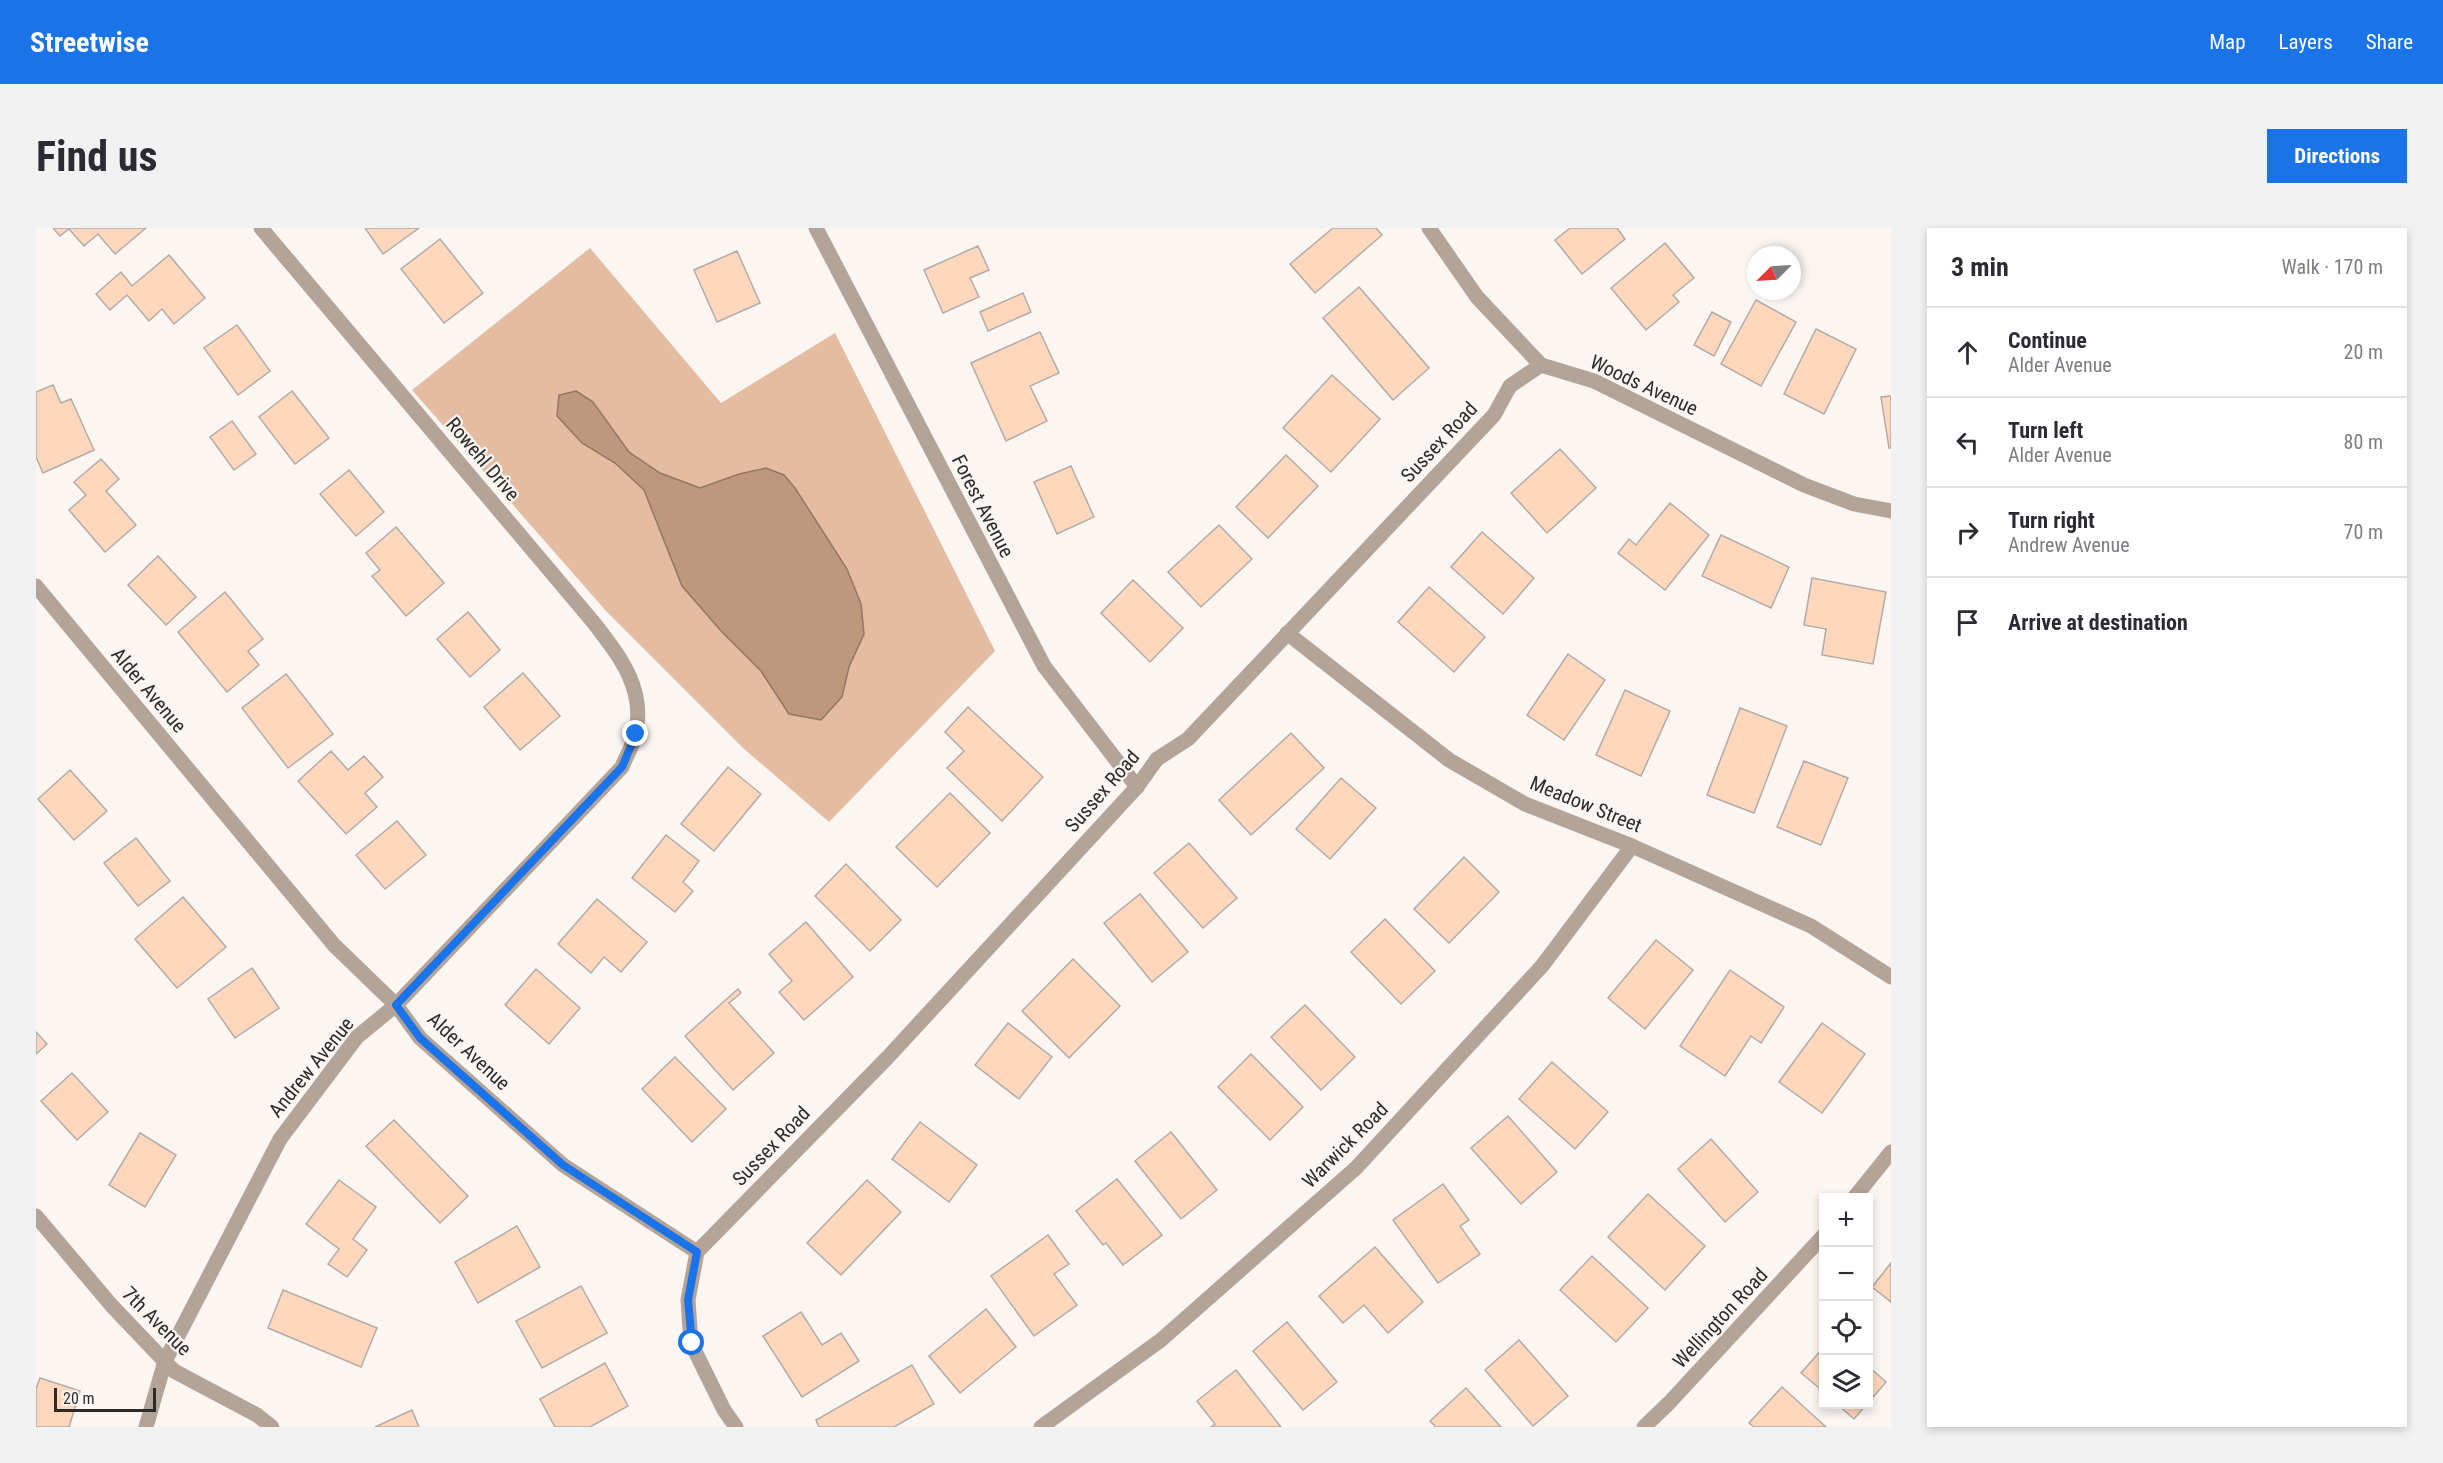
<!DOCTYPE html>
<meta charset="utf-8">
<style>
:root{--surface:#fff;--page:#f2f2f3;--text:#2b2b33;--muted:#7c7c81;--line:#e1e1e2;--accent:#1a73e8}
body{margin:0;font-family:"Roboto Condensed",sans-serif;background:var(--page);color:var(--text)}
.controls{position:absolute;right:18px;bottom:18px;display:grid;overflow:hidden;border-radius:0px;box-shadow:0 3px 9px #0003}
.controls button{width:54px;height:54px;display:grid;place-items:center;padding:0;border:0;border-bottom:2px solid var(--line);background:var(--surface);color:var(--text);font:30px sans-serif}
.compass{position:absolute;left:1711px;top:18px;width:54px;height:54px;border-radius:50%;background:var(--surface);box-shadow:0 3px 9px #0003;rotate:246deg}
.scale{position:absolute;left:18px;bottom:15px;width:102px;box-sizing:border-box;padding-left:6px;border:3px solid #2d2b29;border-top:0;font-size:16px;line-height:21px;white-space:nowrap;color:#2d2b29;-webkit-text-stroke:4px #fcf6f2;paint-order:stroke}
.stop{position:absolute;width:18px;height:18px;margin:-14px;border:4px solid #1a73e8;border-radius:50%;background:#fff}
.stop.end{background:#1a73e8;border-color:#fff;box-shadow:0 2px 6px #0008}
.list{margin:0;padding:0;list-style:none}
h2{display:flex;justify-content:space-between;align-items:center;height:78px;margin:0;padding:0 24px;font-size:26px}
h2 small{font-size:20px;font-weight:400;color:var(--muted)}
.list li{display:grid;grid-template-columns:39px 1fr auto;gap:18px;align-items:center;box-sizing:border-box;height:90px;padding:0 24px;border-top:2px solid var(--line)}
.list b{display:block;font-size:22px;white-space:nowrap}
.list p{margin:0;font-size:20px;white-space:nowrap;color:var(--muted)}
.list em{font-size:20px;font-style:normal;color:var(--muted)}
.icon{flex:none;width:33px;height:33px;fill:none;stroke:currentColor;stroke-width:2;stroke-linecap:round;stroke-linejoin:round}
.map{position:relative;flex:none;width:1855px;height:1199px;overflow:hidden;border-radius:0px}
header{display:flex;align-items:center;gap:36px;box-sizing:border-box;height:84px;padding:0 30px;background:var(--accent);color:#fff}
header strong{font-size:28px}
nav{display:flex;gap:33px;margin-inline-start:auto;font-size:21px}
.intro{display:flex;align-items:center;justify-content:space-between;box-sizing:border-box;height:144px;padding:0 36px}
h1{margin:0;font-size:42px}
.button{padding:15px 27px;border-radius:0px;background:var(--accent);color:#fff;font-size:21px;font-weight:700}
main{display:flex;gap:36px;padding:0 36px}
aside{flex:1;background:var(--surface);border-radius:0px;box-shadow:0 3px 9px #0003}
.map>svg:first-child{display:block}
</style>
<header>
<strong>Streetwise</strong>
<nav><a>Map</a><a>Layers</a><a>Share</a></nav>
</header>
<div class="intro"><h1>Find us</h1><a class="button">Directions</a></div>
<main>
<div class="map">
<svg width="1855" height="1199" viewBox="0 0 1855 1199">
<rect width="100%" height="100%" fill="#fcf6f2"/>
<path fill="#e3bca2" d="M554,20L685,175L799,105L959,423L793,594L707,520L571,384L376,162Z"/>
<path fill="#bd987f" stroke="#927765" stroke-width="1.5" d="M540,163L557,174L593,224L624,245L664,260L703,246L730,240L748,247L759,260L811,341L825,376L828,406L813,439L806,469L785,492L753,486L725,443L686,404L646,358L608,262L579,235L546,215L521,188L523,167Z"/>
<g fill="#ffd7bd" stroke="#b2aca8" stroke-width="1.5">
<path d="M17,0H110L79,26L62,6L48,18L33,1L24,8Z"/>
<path d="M329,0H383L347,26Z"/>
<path d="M1297,0H1340L1346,7L1279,65L1254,36Z"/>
<path d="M1534,0H1581L1589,11L1546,46L1519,12Z"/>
<path d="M404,11L447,65L408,95L365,41Z"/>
<path d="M1629,15L1658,50L1637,67L1643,74L1610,102L1575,60Z"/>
<path d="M942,18L953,42L934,50L943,69L907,85L888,42Z"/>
<path d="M701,23L724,75L681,94L658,42Z"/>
<path d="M133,27L169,70L138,96L126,81L113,93L91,67L74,82L60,66L85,44L96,58Z"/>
<path d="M1323,59L1393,140L1357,172L1287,90Z"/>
<path d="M987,65L995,84L952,103L944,84Z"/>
<path d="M1720,72L1760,94L1725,158L1685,136Z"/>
<path d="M1676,84L1695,94L1678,128L1658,117Z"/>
<path d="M201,97L234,143L202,167L168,120Z"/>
<path d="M1780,101L1820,121L1788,186L1748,166Z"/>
<path d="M1004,104L1023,145L994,158L1011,193L970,213L935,135Z"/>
<path d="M1296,147L1344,191L1295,244L1247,200Z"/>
<path d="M17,157L25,175L35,171L58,222L7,245L0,229V164Z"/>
<path d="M256,163L293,210L259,236L223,189Z"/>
<path d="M1855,168V220H1853L1845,169Z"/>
<path d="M196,193L220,226L198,242L174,209Z"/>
<path d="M1524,221L1560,260L1511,305L1475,265Z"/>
<path d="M1250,227L1282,258L1232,310L1200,279Z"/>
<path d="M65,231L83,251L70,263L100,297L69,324L33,282L50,267L38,254Z"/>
<path d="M1035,238L1058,289L1021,306L998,254Z"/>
<path d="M313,242L348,284L320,308L284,266Z"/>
<path d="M1634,275L1673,307L1629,362L1582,325L1593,311L1600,317Z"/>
<path d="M1183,297L1216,331L1165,379L1132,344Z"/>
<path d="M360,299L408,355L370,388L336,348L344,342L330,325Z"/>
<path d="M1446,304L1498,350L1467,386L1415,339Z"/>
<path d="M1685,307L1753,339L1735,380L1666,348Z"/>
<path d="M122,328L160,369L130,397L92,357Z"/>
<path d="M1776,350L1850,364L1837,436L1786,427L1790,401L1768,397Z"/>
<path d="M1097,352L1147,400L1114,434L1065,385Z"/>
<path d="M1393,359L1449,409L1418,444L1362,394Z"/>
<path d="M189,364L227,411L212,423L223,437L191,464L142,404Z"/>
<path d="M432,384L464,422L434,449L401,411Z"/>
<path d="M1532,426L1569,452L1528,512L1491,487Z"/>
<path d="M487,445L524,488L484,522L448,479Z"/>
<path d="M250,446L297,506L252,540L206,480Z"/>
<path d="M1589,462L1634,483L1605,548L1560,527Z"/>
<path d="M932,479L1007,549L966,593L911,540L928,523L909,504Z"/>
<path d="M1704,480L1751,498L1718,585L1671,567Z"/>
<path d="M1255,505L1288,540L1215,607L1183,572Z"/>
<path d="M295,523L312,542L328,528L347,549L329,565L341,579L310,606L262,553Z"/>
<path d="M1768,533L1812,550L1785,617L1741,599Z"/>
<path d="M692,539L725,566L678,623L645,596Z"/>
<path d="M34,542L71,583L38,612L2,571Z"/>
<path d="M1305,550L1340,580L1294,631L1260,601Z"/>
<path d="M914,565L954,605L901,659L860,619Z"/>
<path d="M361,593L390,627L349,661L320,627Z"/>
<path d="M630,607L663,633L647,654L657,663L639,684L596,650Z"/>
<path d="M100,610L134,653L102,678L68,635Z"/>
<path d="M1153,615L1201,670L1167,700L1118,645Z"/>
<path d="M1428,629L1463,664L1413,715L1378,681Z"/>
<path d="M810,636L865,692L834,723L779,668Z"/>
<path d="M1104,666L1152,724L1116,754L1068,695Z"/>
<path d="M147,669L190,719L141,760L99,711Z"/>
<path d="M561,671L611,714L585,744L568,729L555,745L522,716Z"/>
<path d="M1349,691L1399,743L1365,776L1315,724Z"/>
<path d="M770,694L817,749L768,792L743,764L756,753L733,726Z"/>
<path d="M1620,712L1657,742L1609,801L1572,770Z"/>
<path d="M1037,731L1084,778L1033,830L986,783Z"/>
<path d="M216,740L243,780L199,810L172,771Z"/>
<path d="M500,741L544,780L513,816L469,777Z"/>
<path d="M1694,742L1748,779L1725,815L1715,808L1689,848L1644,818Z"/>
<path d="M702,761L705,765L693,775L738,825L697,862L649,808Z"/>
<path d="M1269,777L1319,829L1285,862L1235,809Z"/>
<path d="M972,795L1016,829L983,871L939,837Z"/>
<path d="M1786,795L1829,826L1786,885L1743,854Z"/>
<path d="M0,804L11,816L0,826Z"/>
<path d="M1215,826L1267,879L1234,912L1182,859Z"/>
<path d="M639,829L690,881L656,914L606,861Z"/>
<path d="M1516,834L1572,884L1539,921L1483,871Z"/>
<path d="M36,845L72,884L41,912L5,873Z"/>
<path d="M1472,888L1521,944L1485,976L1435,920Z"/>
<path d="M358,892L432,968L404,995L330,918Z"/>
<path d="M884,894L941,937L913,974L856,931Z"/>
<path d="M1135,904L1181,962L1145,991L1099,933Z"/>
<path d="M104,905L140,927L109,979L73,957Z"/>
<path d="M1675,911L1722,964L1689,994L1642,941Z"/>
<path d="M1081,951L1126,1007L1087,1037L1070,1015L1067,1017L1040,983Z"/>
<path d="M303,952L340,979L317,1011L331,1022L311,1049L292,1036L303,1021L270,996Z"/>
<path d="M831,952L865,984L805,1047L771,1015Z"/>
<path d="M1407,956L1433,992L1424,998L1444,1026L1402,1055L1357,992Z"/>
<path d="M1612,966L1669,1018L1629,1062L1572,1009Z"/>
<path d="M481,998L504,1039L442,1075L419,1034Z"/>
<path d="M1012,1007L1033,1036L1018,1046L1041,1077L998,1108L955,1048Z"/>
<path d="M1339,1019L1387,1074L1352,1105L1328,1077L1307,1095L1283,1068Z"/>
<path d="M1556,1028L1612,1080L1580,1114L1524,1062Z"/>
<path d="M1855,1035V1074L1836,1059Z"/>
<path d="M545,1058L571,1105L506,1140L480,1093Z"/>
<path d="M247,1062L341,1100L325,1139L232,1100Z"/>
<path d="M950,1081L980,1119L924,1165L893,1128Z"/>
<path d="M765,1084L786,1117L805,1105L823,1133L766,1169L727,1108Z"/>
<path d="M1251,1094L1301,1154L1267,1182L1217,1123Z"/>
<path d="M1483,1112L1532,1168L1497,1198L1449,1142Z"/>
<path d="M1788,1119V1164L1765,1145Z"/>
<path d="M569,1135L592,1178L554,1199H519L504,1171Z"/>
<path d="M876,1137L898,1176L858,1199H783L780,1192Z"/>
<path d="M1832,1138L1850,1154L1832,1175Z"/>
<path d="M1200,1142L1245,1199H1175L1179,1196L1161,1173Z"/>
<path d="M4,1150L44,1163L33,1199H0V1161Z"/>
<path d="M1746,1159L1790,1199H1718L1713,1195Z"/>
<path d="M1430,1160L1465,1199H1400L1394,1193Z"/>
<path d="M1801,1176H1831L1818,1191Z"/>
<path d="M376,1182L383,1199H339Z"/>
</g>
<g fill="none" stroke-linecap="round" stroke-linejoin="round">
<g stroke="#b4a397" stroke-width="15">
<path d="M780,0L1008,438L1101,559"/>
<path d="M1393,0L1441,69L1505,137L1558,153L1768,257L1818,276L1855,283"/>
<path d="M0,358L298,717L360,777L384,810L527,937L661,1024L652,1072L655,1115L688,1182L700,1199"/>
<path d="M1251,405L1413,532L1489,576L1596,618L1775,698L1855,749"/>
<path d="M1818,970L1855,924"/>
<path d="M0,988L76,1078L138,1143L221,1187L236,1199"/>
<path d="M661,1024L852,829L1101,559L1121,531L1152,511L1458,187L1474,158L1505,137"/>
<path d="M110,1199L129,1133L244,911L321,809L360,777L586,539C590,528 598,516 600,504C609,460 584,429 558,395L225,0"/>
<path d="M1005,1199L1125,1112L1320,940L1506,738L1596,618"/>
<path d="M1608,1199L1633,1175L1788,1007"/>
</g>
</g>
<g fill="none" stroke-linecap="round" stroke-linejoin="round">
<path stroke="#1a73e8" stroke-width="8" d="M600,506L586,539L360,777L384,810L527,937L661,1024L652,1072L656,1115"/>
</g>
<g text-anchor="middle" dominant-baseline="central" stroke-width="4.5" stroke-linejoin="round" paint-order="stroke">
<g font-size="20" fill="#2d2b29" stroke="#fcf6f2">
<text transform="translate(1608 157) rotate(25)">Woods Avenue</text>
<text transform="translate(1403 214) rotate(-47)">Sussex Road</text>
<text transform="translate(447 231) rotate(50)">Rowehl Drive</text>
<text transform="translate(947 278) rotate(63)">Forest Avenue</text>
<text transform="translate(113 462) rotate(50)">Alder Avenue</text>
<text transform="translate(1066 563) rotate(-49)">Sussex Road</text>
<text transform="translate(1550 576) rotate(22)">Meadow Street</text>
<text transform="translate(433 823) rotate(43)">Alder Avenue</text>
<text transform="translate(275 839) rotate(-51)">Andrew Avenue</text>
<text transform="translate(1309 917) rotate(-45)">Warwick Road</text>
<text transform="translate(735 918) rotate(-46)">Sussex Road</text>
<text transform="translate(1684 1090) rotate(-47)">Wellington Road</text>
<text transform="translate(121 1093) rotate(45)">7th Avenue</text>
</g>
</g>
</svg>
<div class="controls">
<button>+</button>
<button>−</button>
<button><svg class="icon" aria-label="locate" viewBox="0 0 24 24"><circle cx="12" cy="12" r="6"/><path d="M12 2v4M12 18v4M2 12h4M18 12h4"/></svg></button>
<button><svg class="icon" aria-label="layers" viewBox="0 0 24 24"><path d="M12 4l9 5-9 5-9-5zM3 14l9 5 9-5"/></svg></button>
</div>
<svg class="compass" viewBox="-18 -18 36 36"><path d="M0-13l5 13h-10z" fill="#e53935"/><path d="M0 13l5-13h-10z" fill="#7c7c81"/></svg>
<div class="scale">20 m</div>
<div class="stop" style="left:656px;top:1115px"></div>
<div class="stop end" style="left:600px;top:506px"></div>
</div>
<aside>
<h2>3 min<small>Walk · 170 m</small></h2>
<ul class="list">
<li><svg class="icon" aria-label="ahead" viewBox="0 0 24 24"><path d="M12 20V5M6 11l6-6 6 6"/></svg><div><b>Continue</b><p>Alder Avenue</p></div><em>20 m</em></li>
<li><svg class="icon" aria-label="left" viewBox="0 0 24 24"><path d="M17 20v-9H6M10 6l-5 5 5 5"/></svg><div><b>Turn left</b><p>Alder Avenue</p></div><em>80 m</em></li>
<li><svg class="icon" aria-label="right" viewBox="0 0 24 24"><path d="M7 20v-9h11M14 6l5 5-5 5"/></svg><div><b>Turn right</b><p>Andrew Avenue</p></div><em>70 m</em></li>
<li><svg class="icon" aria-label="arrive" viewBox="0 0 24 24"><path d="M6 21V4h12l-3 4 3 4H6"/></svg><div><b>Arrive at destination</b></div></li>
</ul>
</aside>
</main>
